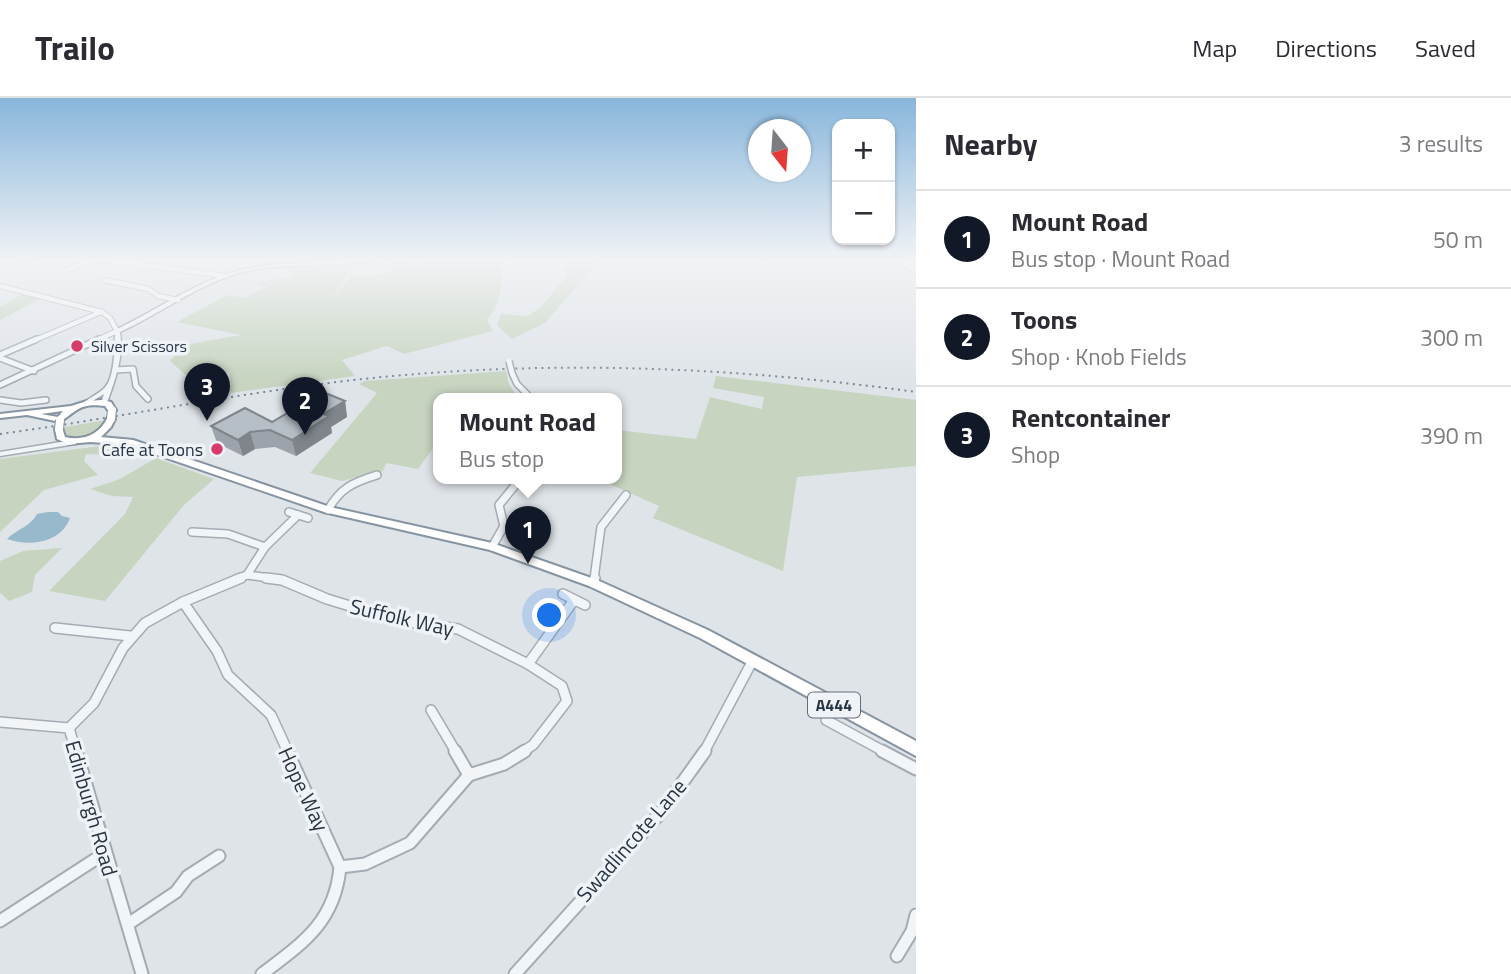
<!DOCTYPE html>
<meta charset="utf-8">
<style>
:root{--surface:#fff;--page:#f7f7f7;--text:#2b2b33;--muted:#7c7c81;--line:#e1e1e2;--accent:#111827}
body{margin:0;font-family:"Titillium Web",sans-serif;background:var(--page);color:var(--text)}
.controls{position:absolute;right:21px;top:21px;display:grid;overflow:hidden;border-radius:14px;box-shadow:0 2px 5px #0004}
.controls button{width:63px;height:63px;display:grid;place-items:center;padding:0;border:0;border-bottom:2px solid var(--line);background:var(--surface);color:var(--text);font:35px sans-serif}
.compass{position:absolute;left:748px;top:21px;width:63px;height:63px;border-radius:50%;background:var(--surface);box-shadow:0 2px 5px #0004;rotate:163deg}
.you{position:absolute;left:550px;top:518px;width:24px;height:24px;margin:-18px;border:5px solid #fff;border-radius:50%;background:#1a73e8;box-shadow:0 0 0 10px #1a73e833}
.badge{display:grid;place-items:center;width:46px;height:46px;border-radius:50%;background:var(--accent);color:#fff;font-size:23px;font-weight:700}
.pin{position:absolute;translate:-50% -58px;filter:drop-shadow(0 2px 4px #0008)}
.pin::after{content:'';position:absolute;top:37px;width:24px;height:21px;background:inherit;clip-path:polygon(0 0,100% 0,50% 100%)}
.popup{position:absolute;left:433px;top:295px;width:189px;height:91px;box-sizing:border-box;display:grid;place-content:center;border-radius:14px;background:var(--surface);filter:drop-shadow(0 2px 5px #0005);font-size:23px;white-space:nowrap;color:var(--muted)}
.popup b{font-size:26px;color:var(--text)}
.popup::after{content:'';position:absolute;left:50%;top:100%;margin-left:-14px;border:14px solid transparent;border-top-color:var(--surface)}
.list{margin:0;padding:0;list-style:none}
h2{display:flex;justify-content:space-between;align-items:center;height:91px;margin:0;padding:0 28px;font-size:30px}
h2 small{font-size:23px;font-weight:400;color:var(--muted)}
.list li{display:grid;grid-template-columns:46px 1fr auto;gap:21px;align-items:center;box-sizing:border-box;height:98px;padding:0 28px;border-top:2px solid var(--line)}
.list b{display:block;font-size:26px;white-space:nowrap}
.list p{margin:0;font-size:23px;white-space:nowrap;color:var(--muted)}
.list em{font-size:23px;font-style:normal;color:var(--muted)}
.map{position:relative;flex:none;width:916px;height:876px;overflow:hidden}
header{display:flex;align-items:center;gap:42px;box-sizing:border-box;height:98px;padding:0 35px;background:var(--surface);border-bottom:2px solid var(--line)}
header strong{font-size:33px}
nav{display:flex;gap:38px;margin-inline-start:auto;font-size:24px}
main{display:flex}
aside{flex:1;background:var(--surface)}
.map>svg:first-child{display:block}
</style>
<header>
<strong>Trailo</strong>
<nav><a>Map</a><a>Directions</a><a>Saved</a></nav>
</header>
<main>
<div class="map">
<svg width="916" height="876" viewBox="0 0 916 876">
<rect width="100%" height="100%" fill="#dfe4e9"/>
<g fill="#c7d4c0">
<path d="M389,161H404L411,168L425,165L421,161H499C503,187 503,201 487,222L493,233L404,256L387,248L342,262L355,278L201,299L197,292L231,287L229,274L190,281L170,263L175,257L187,255L185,247L241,237L177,224L227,197L244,200L267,189L255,185L294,178L284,168L355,166L332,201L351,178L390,176L394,168L389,167Z"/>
<path d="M572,161H600L545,225L512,241L497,227L501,216L528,218L541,209L567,178L563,171Z"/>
<path d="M19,194L40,201L0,222V209L21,197L17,195Z"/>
<path d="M506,273L509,286L518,300H439V342L418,371L386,365L383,373L342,383L310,375L377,295L359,286L365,283Z"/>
<path d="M716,278L916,302V368L797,379L783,473L653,420L659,408L596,380H617V346L621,340L617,338V332L696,341L710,299L762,311L764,299L713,290Z"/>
<path d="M107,322C98,336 82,347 64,339L65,329Z"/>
<path d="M101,348L121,349L147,358L86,356L84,363L98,377L44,392L0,434V361Z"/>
<path d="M156,360L214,381L184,407L105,503L49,493L125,416L133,399L112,398L90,391L120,381Z"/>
<path d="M62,450L35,477L32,494L9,503L0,495V463L23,453Z"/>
</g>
<path fill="#98b8cb" d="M48,414H58L62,418L70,420C61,445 30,449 7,441C17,431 30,429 37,416Z"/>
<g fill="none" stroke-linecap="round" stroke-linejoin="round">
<g stroke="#a4acb3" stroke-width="6">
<g id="minor-far4">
<path d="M17,161H32"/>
<path d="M96,161L226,178"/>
<path d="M907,161V168L916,172"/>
<path d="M62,174L97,161"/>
<path d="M104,182L148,191L158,198L178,202"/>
<path d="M0,188L102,214L110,220L117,233L95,243"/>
<path d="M33,243L101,214"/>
</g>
</g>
<g stroke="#a4acb3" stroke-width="8">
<g id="minor-far3">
<path d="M0,257L37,241"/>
<path d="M0,260L34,273"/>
<path d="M115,272L133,271L136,288L148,301"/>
<path d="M512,275L517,286L531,300"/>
<path d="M0,287L99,241"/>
<path d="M0,302L21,305L46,302"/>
</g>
</g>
<g stroke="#a4acb3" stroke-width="10">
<g id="minor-far2">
<path d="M328,412C340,390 354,384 377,377"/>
<path d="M289,414L308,420"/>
<path d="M192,434L228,436L265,449"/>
<path d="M492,449L504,428L499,407L521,380"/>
<path d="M247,477L265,449L298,417"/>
<path d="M236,481L247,477L278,481"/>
<path d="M594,481L601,429L626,397"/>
</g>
</g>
<g stroke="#a4acb3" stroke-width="12">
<g id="minor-far1">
<path d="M266,480L282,482L327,501L396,522L458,531L528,566L562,588L567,603L533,647L522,654"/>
<path d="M593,485L595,480"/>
<path d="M563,496L585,507"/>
<path d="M183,504L217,553L228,577L271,617L288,654"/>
<path d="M55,530L130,538"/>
<path d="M528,566L574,502"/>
<path d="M431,612L456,654"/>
<path d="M826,622L885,654"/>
<path d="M0,624L69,630"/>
<path d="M69,630L94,605L123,550L145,525L183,504L241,480"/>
<path d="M69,630L76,654"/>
<path d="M704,654L753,562"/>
</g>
</g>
<g stroke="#a4acb3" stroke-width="15">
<g id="minor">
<path d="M76,653L142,876"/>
<path d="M455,653L469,677"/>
<path d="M882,653L916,671"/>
<path d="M340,769L365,766L410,745L469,677L504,666L525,653"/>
<path d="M0,823L105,755"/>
<path d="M128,826L176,794L188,778L219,758"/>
<path d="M897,858L912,833L916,817"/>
<path d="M262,876C303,845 335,824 340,769L287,653"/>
<path d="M515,876L662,713L705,653"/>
</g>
</g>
<g stroke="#a4acb3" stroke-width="3">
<g id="tertiary">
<path d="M361,161H374C361,165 346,166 332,166C305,168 278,167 251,172C203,182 164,214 120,234C124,259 115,282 107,305L104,307L101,305L104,296L88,306H84L83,305C89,300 102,294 106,288C115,277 115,245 115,232C156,213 193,185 237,173C278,162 320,167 361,161Z"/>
<path d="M73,342H76V346L0,358V354Z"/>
</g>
</g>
<g stroke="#8694a1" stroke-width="4">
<g id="trunk">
<path d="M101,302L111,304L116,312L115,314H109L105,308C80,305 78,312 60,324L27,317L0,320V316L71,308L87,303ZM63,313L58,319L41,316Z"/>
<path d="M108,319H114L115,321L111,329L101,339L133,342L330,409L492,445L597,482L708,532L916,643V658L700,540L589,488L490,452L324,414L129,347L90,344L68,346L57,341L55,331L56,329H62L65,339C84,343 99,337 108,319Z"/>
</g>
</g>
<use href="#minor-far4" stroke="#f2f5f7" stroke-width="4.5"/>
<use href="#minor-far3" stroke="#f2f5f7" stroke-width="5"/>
<use href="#minor-far2" stroke="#f2f5f7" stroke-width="7"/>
<use href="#minor-far1" stroke="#f2f5f7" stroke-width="9"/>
<use href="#minor" stroke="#f2f5f7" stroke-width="11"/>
<use href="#tertiary" fill="#f2f5f7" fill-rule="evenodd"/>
<use href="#trunk" fill="#fff" fill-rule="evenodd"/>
<path stroke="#788694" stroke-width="2" stroke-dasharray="2 4.5" stroke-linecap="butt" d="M0,336C131,318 261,290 393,278C568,262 742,270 916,294"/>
<g stroke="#a4acb3" stroke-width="8" stroke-linecap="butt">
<path id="minor-bridge" d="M509,263L512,275"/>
</g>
<g stroke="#8694a1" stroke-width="10" stroke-linecap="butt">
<g id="trunk-bridge">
<path d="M111,321L112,312"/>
<path d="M59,331L60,322"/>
</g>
</g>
<use href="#minor-bridge" stroke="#f2f5f7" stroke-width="5"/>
<use href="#trunk-bridge" stroke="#fff" stroke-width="8"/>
</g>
<path fill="#9da3aa" d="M345,303L347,319L331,329L332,335L296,358L275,349L255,351L243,358L217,345L211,328L272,324Z"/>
<g fill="#7f858b">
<path d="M345,303L347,319L331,329L332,335L296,358L292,342L323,316Z"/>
<path d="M250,334L255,351L243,358L238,342Z"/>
</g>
<path fill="#b6bec6" stroke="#7f858b" stroke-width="2" d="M323,294L345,303L323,316L329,318L292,342L270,332L250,334L238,342L211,328L245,310L272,324Z"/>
<linearGradient id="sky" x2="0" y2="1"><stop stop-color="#88b6dc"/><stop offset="0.57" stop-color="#f1f3f5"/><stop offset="1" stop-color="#f1f3f5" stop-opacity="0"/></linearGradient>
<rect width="916" height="284" fill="url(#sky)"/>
<g fill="#d53d68" stroke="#eff3f7" stroke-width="2.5">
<circle cx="77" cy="248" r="7"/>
<circle cx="217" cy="351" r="7"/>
</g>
<g text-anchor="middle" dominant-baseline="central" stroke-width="7" stroke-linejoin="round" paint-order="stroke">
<g font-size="16" fill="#273441" stroke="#eff3f7" text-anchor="start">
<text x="91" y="248">Silver Scissors</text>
</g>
<rect fill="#eff3f7" stroke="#636d78" stroke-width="2" x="808" y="594.5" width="52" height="25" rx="5"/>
<g font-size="16" font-weight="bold" fill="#273441">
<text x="834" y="607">A444</text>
</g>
<g font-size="18" fill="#273441" stroke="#eff3f7" text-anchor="end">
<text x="203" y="351">Cafe at Toons</text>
</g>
<g font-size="21" fill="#273441" stroke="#eff3f7">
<text transform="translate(402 519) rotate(13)">Suffolk Way</text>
<text transform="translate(304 691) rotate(65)">Hope Way</text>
<text transform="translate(92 710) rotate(74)">Edinburgh Road</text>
<text transform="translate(631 742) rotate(-49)">Swadlincote Lane</text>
</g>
</g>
</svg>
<div class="controls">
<button>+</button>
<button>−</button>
</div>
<svg class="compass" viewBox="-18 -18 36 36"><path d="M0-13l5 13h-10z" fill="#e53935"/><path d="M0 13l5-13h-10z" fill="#7c7c81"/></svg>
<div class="you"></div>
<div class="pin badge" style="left:528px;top:466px">1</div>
<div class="popup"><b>Mount Road</b>Bus stop</div>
<div class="pin badge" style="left:305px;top:337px">2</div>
<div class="pin badge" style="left:207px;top:323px">3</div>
</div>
<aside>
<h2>Nearby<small>3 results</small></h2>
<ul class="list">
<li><span class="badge">1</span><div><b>Mount Road</b><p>Bus stop · Mount Road</p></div><em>50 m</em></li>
<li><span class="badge">2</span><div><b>Toons</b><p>Shop · Knob Fields</p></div><em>300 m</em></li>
<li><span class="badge">3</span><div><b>Rentcontainer</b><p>Shop</p></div><em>390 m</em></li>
</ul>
</aside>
</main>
